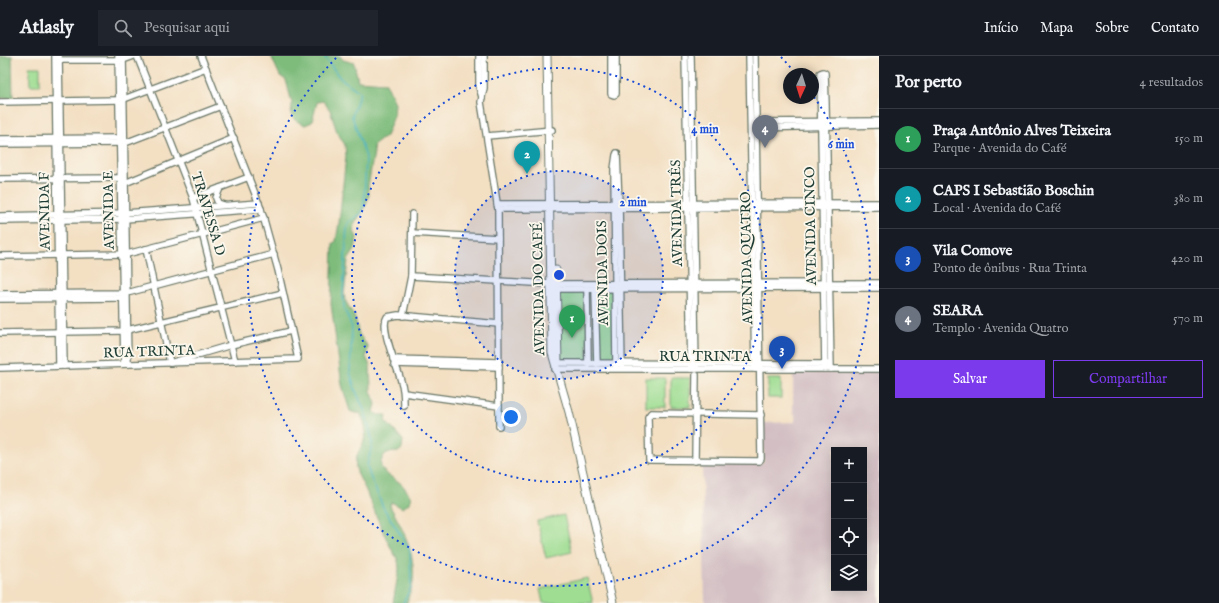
<!DOCTYPE html>
<html lang="pt">
<meta charset="utf-8">
<style>
:root{--surface:#171b24;--page:#20242c;--text:#f1f3f6;--muted:#9ea1a6;--line:#363941;--accent:#7c3aed}
body{margin:0;font-family:"IM FELL English",serif;background:var(--page);color:var(--text)}
.controls{position:absolute;right:12px;bottom:12px;display:grid;overflow:hidden;border-radius:0px;box-shadow:0 2px 10px #0003}
.controls button{width:36px;height:36px;display:grid;place-items:center;padding:0;border:0;border-bottom:1px solid var(--line);background:var(--surface);color:var(--text);font:20px sans-serif}
.compass{position:absolute;left:783px;top:12px;width:36px;height:36px;border-radius:50%;background:var(--surface);box-shadow:0 2px 10px #0003;rotate:184deg}
.you{position:absolute;left:511px;top:361px;width:14px;height:14px;margin:-10px;border:3px solid #fff;border-radius:50%;background:#1a73e8;box-shadow:0 0 0 6px #1a73e833}
.badge{display:grid;place-items:center;width:26px;height:26px;border-radius:50%;background:var(--accent);color:#fff;font-size:13px;font-weight:700}
.pin{position:absolute;translate:-50% -33px;filter:drop-shadow(0 1px 2px #0008)}
.pin::after{content:'';position:absolute;top:21px;width:14px;height:12px;background:inherit;clip-path:polygon(0 0,100% 0,50% 100%)}
.list{margin:0;padding:0;list-style:none}
h2{display:flex;justify-content:space-between;align-items:center;height:52px;margin:0;padding:0 16px;font-size:17px}
h2 small{font-size:13px;font-weight:400;color:var(--muted)}
.list li{display:grid;grid-template-columns:26px 1fr auto;gap:12px;align-items:center;box-sizing:border-box;height:60px;padding:0 16px;border-top:1px solid var(--line)}
.list b{display:block;font-size:15px;white-space:nowrap}
.list p{margin:0;font-size:13px;white-space:nowrap;color:var(--muted)}
.list em{font-size:13px;font-style:normal;color:var(--muted)}
.actions{display:flex;gap:8px;padding:12px 16px}
.actions a{flex:1;padding:9px 0;border:1px solid var(--accent);border-radius:0px;text-align:center;font-size:14px;color:var(--accent)}
.actions .main{background:var(--accent);color:#fff}
.icon{flex:none;width:22px;height:22px;fill:none;stroke:currentColor;stroke-width:2;stroke-linecap:round;stroke-linejoin:round}
.map{position:relative;flex:none;width:879px;height:547px;overflow:hidden}
header{display:flex;align-items:center;gap:24px;box-sizing:border-box;height:56px;padding:0 20px;background:var(--surface);border-bottom:1px solid var(--line)}
header strong{font-size:19px}
nav{display:flex;gap:22px;margin-inline-start:auto;font-size:14px}
.search{width:280px;height:36px;background:var(--page);display:flex;align-items:center;gap:10px;box-sizing:border-box;padding:0 14px;border-radius:0px;color:var(--muted);font-size:15px}
main{display:flex}
aside{flex:1;background:var(--surface)}
.map>svg:first-child{display:block}
</style>
<header>
<strong>Atlasly</strong>
<div class="search"><svg class="icon" aria-label="search" viewBox="0 0 24 24"><circle cx="10" cy="10" r="6"/><path d="M15 15l6 6"/></svg>Pesquisar aqui</div>
<nav><a>Início</a><a>Mapa</a><a>Sobre</a><a>Contato</a></nav>
</header>
<main>
<div class="map">
<svg width="879" height="547" viewBox="0 0 879 547">
<rect width="100%" height="100%" fill="#fbf7ec"/>
<filter id="ink" filterUnits="userSpaceOnUse"><feTurbulence type="fractalNoise" baseFrequency=".025" numOctaves="2"/><feDisplacementMap in="SourceGraphic" scale="8" xChannelSelector="R" yChannelSelector="G"/><feConvolveMatrix kernelMatrix="1 2 1 2 8 2 1 2 1" color-interpolation-filters="sRGB"/></filter>
<filter id="wash" filterUnits="userSpaceOnUse"><feTurbulence type="fractalNoise" baseFrequency=".012" numOctaves="4" result="noise"/><feDisplacementMap in="SourceGraphic" scale="16" xChannelSelector="R" yChannelSelector="G"/><feGaussianBlur stdDeviation="0.9" result="paint"/><feColorMatrix in="noise" values="0 0 0 0 0 0 0 0 0 0 0 0 0 0 0 0 0 1.4 0 .05"/><feComposite in="paint" operator="in"/></filter>
<g filter="url(#wash)">
<rect width="100%" height="100%" fill="#f3dfc2"/>
<path fill="#d2bec3" fill-rule="evenodd" d="M793,313H879V547H705L702,408L762,407L764,405L763,367L795,366V359L793,358ZM834,394H864V532H834Z"/>
<g fill="#9edd92" stroke="#5e8d63">
<path d="M29,11H40V29H30Z"/>
<path d="M556,233H587L588,308H558Z"/>
<path d="M595,233L615,234L616,308H597Z"/>
<rect x="646" y="322" width="19" height="29"/>
<rect x="671" y="322" width="19" height="29"/>
<rect x="768" y="323" width="13" height="19"/>
<path d="M564,459L572,496L546,502L537,465Z"/>
<path d="M587,522L593,547H543L540,533Z"/>
</g>
<g fill="#7ebc7c" stroke="#4e7c58">
<path d="M0,0H12L13,42H0Z"/>
<path d="M271,0H340L343,4L354,7L358,25L386,27L395,47L394,60L386,80L373,90L374,96L368,130L369,139L365,152L355,167L354,176L357,181L355,194L348,204L344,239L346,246L355,262L359,278L368,291L366,301L370,310L371,335L376,348L374,356L378,359H387L385,365L403,384L402,393L398,396L386,397C373,413 387,418 399,426C404,430 408,436 411,442L409,447L403,452L391,446L390,450C403,474 416,497 413,526C412,533 408,540 407,547H393L399,513L398,504C386,485 377,461 368,440C365,430 358,422 356,412C352,392 376,387 360,357H355L350,355L342,329L331,248L333,188L336,185L339,167L346,100L345,89L337,76L330,54L323,45L317,46L312,66L305,69L295,64L291,59L292,47L286,24L280,20Z"/>
</g>
<g fill="none" stroke-linecap="round" stroke-linejoin="round">
<path stroke="#41b0bc" stroke-width="1.5" d="M324,0L340,22L360,36L352,60L366,101L364,148L362,157L349,166L347,170L343,239L344,252L352,271L350,316L355,333L365,356L371,379L372,389L367,410L370,420L383,451L410,494L411,531L403,547"/>
</g>
</g>
<g filter="url(#ink)">
<g fill="none" stroke-linecap="round" stroke-linejoin="round">
<g stroke="#697666" stroke-width="8">
<g id="minor">
<path d="M55,0L59,310"/>
<path d="M59,0L64,310"/>
<path d="M118,0L124,308"/>
<path d="M123,0L128,308"/>
<path d="M137,0L193,142L235,305"/>
<path d="M479,0V31L482,41"/>
<path d="M484,0V32L481,46L498,153L499,370"/>
<path d="M611,0V38L614,39L616,38V0"/>
<path d="M685,0L691,313"/>
<path d="M691,0L696,313"/>
<path d="M749,0L755,313"/>
<path d="M755,0L761,403L759,405L649,404L648,361L651,357L761,359"/>
<path d="M57,4H123L134,0"/>
<path d="M124,43L206,12"/>
<path d="M0,46L119,44"/>
<path d="M753,66L879,65"/>
<path d="M754,72L879,69"/>
<path d="M487,80L552,74"/>
<path d="M0,83L122,82"/>
<path d="M0,88L125,87L221,50"/>
<path d="M617,97L619,148L622,312"/>
<path d="M616,99L614,113L616,310"/>
<path d="M0,123L120,122"/>
<path d="M125,127L234,82"/>
<path d="M220,132L216,142L218,147L224,149"/>
<path d="M193,142L249,121"/>
<path d="M497,148L879,147"/>
<path d="M498,153L879,151"/>
<path d="M0,160L125,157L259,147"/>
<path d="M0,165L125,163L261,153"/>
<path d="M412,177L498,182"/>
<path d="M146,193L170,307L231,289L291,275"/>
<path d="M0,200L127,198L264,162"/>
<path d="M411,220L551,228L879,227"/>
<path d="M553,233L879,232"/>
<path d="M587,233L588,308"/>
<path d="M595,233L597,308"/>
<path d="M0,238L127,237L274,198"/>
<path d="M0,243L125,242"/>
<path d="M403,260L411,220L412,158"/>
<path d="M0,277L123,275L283,237"/>
<path d="M393,303L499,306"/>
<path d="M555,307L828,308"/>
<path d="M394,308L499,311"/>
<path d="M0,312L298,303L278,214L261,153L201,0"/>
<path d="M555,313H879"/>
<path d="M825,313L820,17L823,16L825,17L826,49L831,313"/>
<path d="M404,337L499,350"/>
<path d="M404,350C404,341 404,333 401,325C398,312 379,272 387,261L398,259L499,268"/>
<path d="M695,405L696,319"/>
</g>
</g>
<g stroke="#697666" stroke-width="9">
<g id="major">
<path d="M547,0L552,297L569,356L613,547"/>
<path d="M556,214L558,306"/>
</g>
</g>
<use href="#minor" stroke="#fff" stroke-width="5.5"/>
<use href="#major" stroke="#fff" stroke-width="7"/>
</g>
</g>
<circle cx="559" cy="219" r="104" fill="#1d4ed8" fill-opacity=".12"/>
<g fill="none" stroke="#1d4ed8" stroke-width="2" stroke-dasharray="2 4">
<circle cx="559" cy="219" r="104"/>
<circle cx="559" cy="219" r="207"/>
<path d="M781 1A311 311 0 0 1 795 17M814 41A311 311 0 1 1 337 1"/>
</g>
<g text-anchor="middle" dominant-baseline="central" stroke-width="3.5" stroke-linejoin="round" paint-order="stroke">
<g font-size="14" fill="#1f3d34" stroke="#fbf7ec">
<text transform="translate(109 154) rotate(-91)">AVENIDA E</text>
<text transform="translate(45 155) rotate(-91)">AVENIDA F</text>
<text transform="translate(677 157) rotate(-91)">AVENIDA TRÊS</text>
<text transform="translate(208 158) rotate(73)">TRAVESSA D</text>
<text transform="translate(811 170) rotate(-91)">AVENIDA CINCO</text>
<text transform="translate(747 202) rotate(-91)">AVENIDA QUATRO</text>
<text transform="translate(603 217) rotate(-91)">AVENIDA DOIS</text>
<text transform="translate(539 233) rotate(-91)">AVENIDA DO CAFÉ</text>
<text transform="translate(149 296) rotate(-2)">RUA TRINTA</text>
<text x="705" y="301">RUA TRINTA</text>
</g>
</g>
<circle cx="559" cy="219" r="6" fill="#1d4ed8" stroke="#fbf7ec" stroke-width="2"/>
<g font-size="12" text-anchor="middle" font-weight="bold" fill="#1d4ed8" stroke="#fbf7ec" stroke-width="3.5" stroke-linejoin="round" paint-order="stroke">
<text x="705" y="77">4 min</text>
<text x="841" y="92">6 min</text>
<text x="633" y="150">2 min</text>
</g>
</svg>
<div class="controls">
<button>+</button>
<button>−</button>
<button><svg class="icon" aria-label="locate" viewBox="0 0 24 24"><circle cx="12" cy="12" r="6"/><path d="M12 2v4M12 18v4M2 12h4M18 12h4"/></svg></button>
<button><svg class="icon" aria-label="layers" viewBox="0 0 24 24"><path d="M12 4l9 5-9 5-9-5zM3 14l9 5 9-5"/></svg></button>
</div>
<svg class="compass" viewBox="-18 -18 36 36"><path d="M0-13l5 13h-10z" fill="#e53935"/><path d="M0 13l5-13h-10z" fill="#9ea1a6"/></svg>
<div class="you"></div>
<div class="pin badge" style="left:572px;top:282px;background:#2e9e5b">1</div>
<div class="pin badge" style="left:527px;top:118px;background:#0f9aa8">2</div>
<div class="pin badge" style="left:782px;top:313px;background:#1a4fb4">3</div>
<div class="pin badge" style="left:765px;top:92px;background:#6b7280">4</div>
</div>
<aside>
<h2>Por perto<small>4 resultados</small></h2>
<ul class="list">
<li><span class="badge" style="background:#2e9e5b">1</span><div><b>Praça Antônio Alves Teixeira</b><p>Parque · Avenida do Café</p></div><em>150 m</em></li>
<li><span class="badge" style="background:#0f9aa8">2</span><div><b>CAPS I Sebastião Boschin</b><p>Local · Avenida do Café</p></div><em>380 m</em></li>
<li><span class="badge" style="background:#1a4fb4">3</span><div><b>Vila Comove</b><p>Ponto de ônibus · Rua Trinta</p></div><em>420 m</em></li>
<li><span class="badge" style="background:#6b7280">4</span><div><b>SEARA</b><p>Templo · Avenida Quatro</p></div><em>570 m</em></li>
</ul>
<div class="actions"><a class="main">Salvar</a><a>Compartilhar</a></div>
</aside>
</main>
